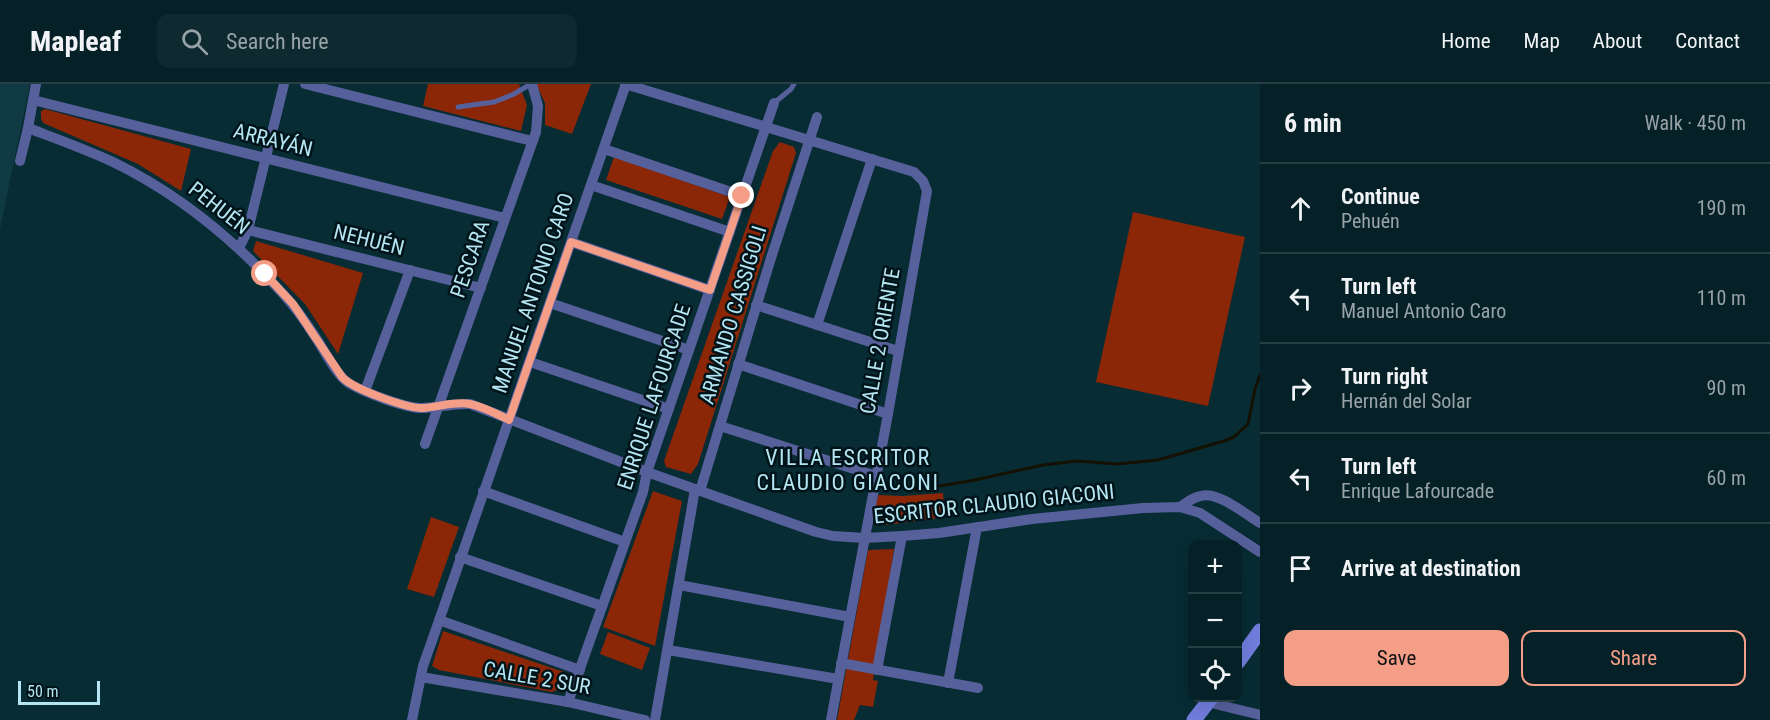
<!DOCTYPE html>
<meta charset="utf-8">
<style>
:root{--surface:#052127;--page:#0e292f;--text:#f1f3f6;--muted:#97a3a7;--line:#263e44;--accent:#f49e87}
body{margin:0;font-family:"Roboto Condensed",sans-serif;background:var(--page);color:var(--text)}
.controls{position:absolute;right:18px;bottom:18px;display:grid;overflow:hidden;border-radius:12px;box-shadow:0 6px 24px #0002}
.controls button{width:54px;height:54px;display:grid;place-items:center;padding:0;border:0;border-bottom:2px solid var(--line);background:var(--surface);color:var(--text);font:30px sans-serif}
.scale{position:absolute;left:18px;bottom:15px;width:82px;box-sizing:border-box;padding-left:6px;border:3px solid #b4e5f2;border-top:0;font-size:16px;line-height:21px;white-space:nowrap;color:#b4e5f2;-webkit-text-stroke:4px #001319;paint-order:stroke}
.stop{position:absolute;width:18px;height:18px;margin:-14px;border:4px solid #f49e87;border-radius:50%;background:#fff}
.stop.end{background:#f49e87;border-color:#fff;box-shadow:0 2px 6px #0008}
.list{margin:0;padding:0;list-style:none}
h2{display:flex;justify-content:space-between;align-items:center;height:78px;margin:0;padding:0 24px;font-size:26px}
h2 small{font-size:20px;font-weight:400;color:var(--muted)}
.list li{display:grid;grid-template-columns:39px 1fr auto;gap:18px;align-items:center;box-sizing:border-box;height:90px;padding:0 24px;border-top:2px solid var(--line)}
.list b{display:block;font-size:22px;white-space:nowrap}
.list p{margin:0;font-size:20px;white-space:nowrap;color:var(--muted)}
.list em{font-size:20px;font-style:normal;color:var(--muted)}
.actions{display:flex;gap:12px;padding:18px 24px}
.actions a{flex:1;padding:14px 0;border:2px solid var(--accent);border-radius:12px;text-align:center;font-size:21px;color:var(--accent)}
.actions .main{background:var(--accent);color:#111}
.icon{flex:none;width:33px;height:33px;fill:none;stroke:currentColor;stroke-width:2;stroke-linecap:round;stroke-linejoin:round}
.map{position:relative;flex:none;width:1260px;height:636px;overflow:hidden}
header{display:flex;align-items:center;gap:36px;box-sizing:border-box;height:84px;padding:0 30px;background:var(--surface);border-bottom:2px solid var(--line)}
header strong{font-size:28px}
nav{display:flex;gap:33px;margin-inline-start:auto;font-size:21px}
.search{width:420px;height:54px;background:var(--page);display:flex;align-items:center;gap:15px;box-sizing:border-box;padding:0 21px;border-radius:12px;color:var(--muted);font-size:22px}
main{display:flex}
aside{flex:1;background:var(--surface)}
.map>svg:first-child{display:block}
</style>
<header>
<strong>Mapleaf</strong>
<div class="search"><svg class="icon" aria-label="search" viewBox="0 0 24 24"><circle cx="10" cy="10" r="6"/><path d="M15 15l6 6"/></svg>Search here</div>
<nav><a>Home</a><a>Map</a><a>About</a><a>Contact</a></nav>
</header>
<main>
<div class="map">
<svg width="1260" height="636" viewBox="0 0 1260 636">
<rect width="100%" height="100%" fill="#072c34"/>
<path fill="#103a43" d="M0,0H30L0,145Z"/>
<g fill="#8b2607">
<path d="M428,0H519L527,21L521,47L423,22Z"/>
<path d="M536,0H591L572,50L545,41V19Z"/>
<path d="M45,25L191,65L181,107L138,80L43,39L41,34V27Z"/>
<path d="M780,58L794,63L796,69L698,380L691,390L666,383L664,377L773,67Z"/>
<path d="M614,73L730,113L722,135L606,96Z"/>
<path d="M1133,128L1245,153L1208,322L1096,298Z"/>
<path d="M256,157L363,189L338,270L305,220L253,167Z"/>
<path d="M653,407L682,417L655,562L603,543Z"/>
<path d="M943,409L945,433L886,441C870,433 876,425 878,411L903,412Z"/>
<path d="M431,433L459,443L434,513L407,505Z"/>
<path d="M894,465L873,596L878,597L873,623L860,621L854,636H837L868,466Z"/>
<path d="M443,547L567,589L563,603L552,608L439,586L432,582Z"/>
<path d="M608,548L650,564L642,586L600,570Z"/>
</g>
<g fill="none" stroke-linecap="round" stroke-linejoin="round">
<path stroke="#141002" stroke-width="3" d="M916,406L975,396L1043,381L1077,377L1117,380L1158,376L1224,357L1234,353L1248,340L1255,305L1260,291"/>
<g stroke="#56609b" stroke-width="5">
<path d="M774,19L791,5L794,0"/>
<path d="M458,23L494,18L512,11L531,0"/>
</g>
<g stroke="#56609b" stroke-width="10">
<path d="M305,0L532,57"/>
<path d="M625,0L914,88L923,97L927,107L888,330L831,636"/>
<path d="M33,16L505,134"/>
<path d="M28,44C57,55 85,65 113,78C179,110 235,156 284,211C295,223 305,237 314,251C324,265 337,294 352,301C366,309 405,324 421,324C437,324 453,319 470,320L647,388L816,448L833,452L865,454L902,452L939,449L1032,435L1143,424L1180,423L1200,429L1260,468"/>
<path d="M604,65L743,112"/>
<path d="M20,77L28,44L36,0"/>
<path d="M591,101L730,148"/>
<path d="M248,146L481,204"/>
<path d="M571,158L710,206"/>
<path d="M239,164L248,146L284,0"/>
<path d="M550,219L689,266"/>
<path d="M756,221L898,267"/>
<path d="M817,241L872,75"/>
<path d="M530,278L669,325"/>
<path d="M738,280L888,330"/>
<path d="M365,307L410,186"/>
<path d="M720,342L876,392"/>
<path d="M425,360L536,48L538,22L532,0"/>
<path d="M483,407L625,458"/>
<path d="M700,407L771,174L817,33"/>
<path d="M1180,423C1186,419 1193,413 1201,412C1218,407 1245,430 1260,439"/>
<path d="M460,473L602,522"/>
<path d="M679,501L850,533"/>
<path d="M439,536L580,586"/>
<path d="M668,566L838,595"/>
<path d="M841,579L978,604"/>
<path d="M877,586L902,452"/>
<path d="M421,593L568,618L645,636"/>
<path d="M948,599L977,443"/>
<path d="M568,618L643,408L647,388L774,19"/>
<path d="M1207,618L1260,631"/>
<path d="M412,636L423,582L434,551L626,0"/>
<path d="M655,636L695,405"/>
</g>
<g stroke="#727edd" stroke-width="15">
<path d="M1238,578L1260,547"/>
<path d="M1194,636L1211,614"/>
</g>
</g>
<g fill="none" stroke-linecap="round" stroke-linejoin="round">
<path stroke="#f49e87" stroke-width="8" d="M265,190L293,220L342,293C353,305 408,325 424,324C439,323 455,317 470,320C484,323 497,330 509,336L571,158L710,206L742,112"/>
</g>
<g text-anchor="middle" dominant-baseline="central" stroke-width="5" stroke-linejoin="round" paint-order="stroke">
<g font-size="21" fill="#b4e5f2" stroke="#001319">
<text transform="translate(273 56) rotate(14)">ARRAYÁN</text>
<text transform="translate(219 124) rotate(38)">PEHUÉN</text>
<text transform="translate(369 156) rotate(14)">NEHUÉN</text>
<text transform="translate(470 175) rotate(-71)">PESCARA</text>
<text transform="translate(533 209) rotate(-71)">MANUEL ANTONIO CARO</text>
<text transform="translate(733 231) rotate(-73)">ARMANDO CASSIGOLI</text>
<text transform="translate(880 257) rotate(-80)">CALLE 2 ORIENTE</text>
<text transform="translate(654 313) rotate(-72)">ENRIQUE LAFOURCADE</text>
<text transform="translate(994 420) rotate(-6)">ESCRITOR CLAUDIO GIACONI</text>
<text transform="translate(537 594) rotate(10)">CALLE 2 SUR</text>
</g>
<g font-size="22" letter-spacing="1.5" fill="#b4e5f2" stroke="#001319">
<text x="848" y="373">VILLA ESCRITOR<tspan x="848" dy="25">CLAUDIO GIACONI</tspan></text>
</g>
</g>
</svg>
<div class="controls">
<button>+</button>
<button>−</button>
<button><svg class="icon" aria-label="locate" viewBox="0 0 24 24"><circle cx="12" cy="12" r="6"/><path d="M12 2v4M12 18v4M2 12h4M18 12h4"/></svg></button>
</div>
<div class="scale">50 m</div>
<div class="stop" style="left:265px;top:190px"></div>
<div class="stop end" style="left:742px;top:112px"></div>
</div>
<aside>
<h2>6 min<small>Walk · 450 m</small></h2>
<ul class="list">
<li><svg class="icon" aria-label="ahead" viewBox="0 0 24 24"><path d="M12 20V5M6 11l6-6 6 6"/></svg><div><b>Continue</b><p>Pehuén</p></div><em>190 m</em></li>
<li><svg class="icon" aria-label="left" viewBox="0 0 24 24"><path d="M17 20v-9H6M10 6l-5 5 5 5"/></svg><div><b>Turn left</b><p>Manuel Antonio Caro</p></div><em>110 m</em></li>
<li><svg class="icon" aria-label="right" viewBox="0 0 24 24"><path d="M7 20v-9h11M14 6l5 5-5 5"/></svg><div><b>Turn right</b><p>Hernán del Solar</p></div><em>90 m</em></li>
<li><svg class="icon" aria-label="left" viewBox="0 0 24 24"><path d="M17 20v-9H6M10 6l-5 5 5 5"/></svg><div><b>Turn left</b><p>Enrique Lafourcade</p></div><em>60 m</em></li>
<li><svg class="icon" aria-label="arrive" viewBox="0 0 24 24"><path d="M6 21V4h12l-3 4 3 4H6"/></svg><div><b>Arrive at destination</b></div></li>
</ul>
<div class="actions"><a class="main">Save</a><a>Share</a></div>
</aside>
</main>
